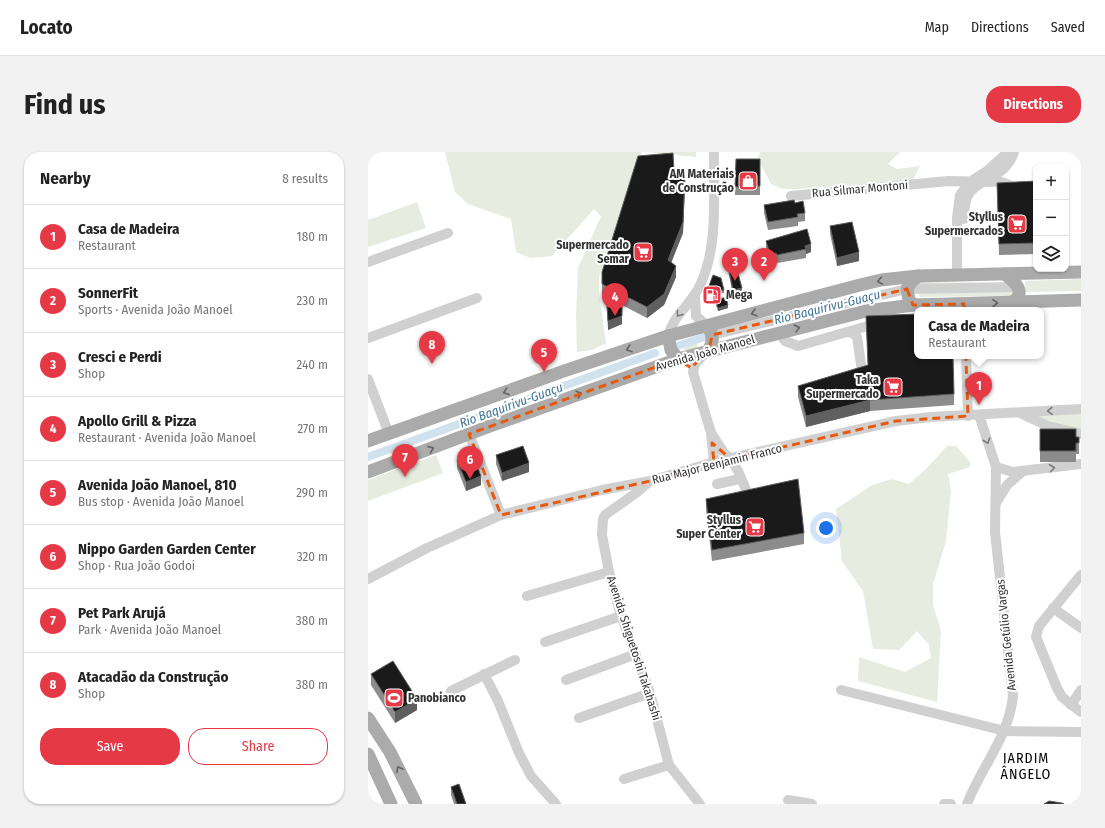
<!DOCTYPE html>
<meta charset="utf-8">
<style>
:root{--surface:#fff;--page:#f2f2f2;--text:#222;--muted:#767676;--line:#e0e0e0;--accent:#e63946}
body{margin:0;font-family:"Fira Sans Condensed",sans-serif;background:var(--page);color:var(--text)}
.controls{position:absolute;right:12px;top:12px;display:grid;overflow:hidden;border-radius:8px;box-shadow:0 1px 3px #0004}
.controls button{width:36px;height:36px;display:grid;place-items:center;padding:0;border:0;border-bottom:1px solid var(--line);background:var(--surface);color:var(--text);font:20px sans-serif}
.you{position:absolute;left:458px;top:376px;width:14px;height:14px;margin:-10px;border:3px solid #fff;border-radius:50%;background:#1a73e8;box-shadow:0 0 0 6px #1a73e833}
.badge{display:grid;place-items:center;width:26px;height:26px;border-radius:50%;background:var(--accent);color:#fff;font-size:13px;font-weight:700}
.pin{position:absolute;translate:-50% -33px;filter:drop-shadow(0 1px 2px #0008)}
.pin::after{content:'';position:absolute;top:21px;width:14px;height:12px;background:inherit;clip-path:polygon(0 0,100% 0,50% 100%)}
.popup{position:absolute;left:546px;top:155px;width:130px;height:52px;box-sizing:border-box;display:grid;place-content:center;border-radius:8px;background:var(--surface);filter:drop-shadow(0 1px 3px #0005);font-size:13px;white-space:nowrap;color:var(--muted)}
.popup b{font-size:15px;color:var(--text)}
.popup::after{content:'';position:absolute;left:50%;top:100%;margin-left:-8px;border:8px solid transparent;border-top-color:var(--surface)}
.list{margin:0;padding:0;list-style:none}
h2{display:flex;justify-content:space-between;align-items:center;height:52px;margin:0;padding:0 16px;font-size:17px}
h2 small{font-size:13px;font-weight:400;color:var(--muted)}
.list li{display:grid;grid-template-columns:26px 1fr auto;gap:12px;align-items:center;box-sizing:border-box;height:64px;padding:0 16px;border-top:1px solid var(--line)}
.list b{display:block;font-size:15px;white-space:nowrap}
.list p{margin:0;font-size:13px;white-space:nowrap;color:var(--muted)}
.list em{font-size:13px;font-style:normal;color:var(--muted)}
.actions{display:flex;gap:8px;padding:12px 16px}
.actions a{flex:1;padding:9px 0;border:1px solid var(--accent);border-radius:16px;text-align:center;font-size:14px;color:var(--accent)}
.actions .main{background:var(--accent);color:#fff}
.icon{flex:none;width:22px;height:22px;fill:none;stroke:currentColor;stroke-width:2;stroke-linecap:round;stroke-linejoin:round}
.map{position:relative;flex:none;width:713px;height:652px;overflow:hidden;border-radius:16px}
header{display:flex;align-items:center;gap:24px;box-sizing:border-box;height:56px;padding:0 20px;background:var(--surface);border-bottom:1px solid var(--line)}
header strong{font-size:19px}
nav{display:flex;gap:22px;margin-inline-start:auto;font-size:14px}
.intro{display:flex;align-items:center;justify-content:space-between;box-sizing:border-box;height:96px;padding:0 24px}
h1{margin:0;font-size:28px}
.button{padding:10px 18px;border-radius:16px;background:var(--accent);color:#fff;font-size:14px;font-weight:700}
main{display:flex;gap:24px;padding:0 24px}
aside{flex:1;background:var(--surface);border-radius:16px;box-shadow:0 1px 3px #0004}
.map>svg:first-child{display:block}
</style>
<header>
<strong>Locato</strong>
<nav><a>Map</a><a>Directions</a><a>Saved</a></nav>
</header>
<div class="intro"><h1>Find us</h1><a class="button">Directions</a></div>
<main>
<aside>
<h2>Nearby<small>8 results</small></h2>
<ul class="list">
<li><span class="badge">1</span><div><b>Casa de Madeira</b><p>Restaurant</p></div><em>180 m</em></li>
<li><span class="badge">2</span><div><b>SonnerFit</b><p>Sports · Avenida João Manoel</p></div><em>230 m</em></li>
<li><span class="badge">3</span><div><b>Cresci e Perdi</b><p>Shop</p></div><em>240 m</em></li>
<li><span class="badge">4</span><div><b>Apollo Grill &amp; Pizza</b><p>Restaurant · Avenida João Manoel</p></div><em>270 m</em></li>
<li><span class="badge">5</span><div><b>Avenida João Manoel, 810</b><p>Bus stop · Avenida João Manoel</p></div><em>290 m</em></li>
<li><span class="badge">6</span><div><b>Nippo Garden Garden Center</b><p>Shop · Rua João Godoi</p></div><em>320 m</em></li>
<li><span class="badge">7</span><div><b>Pet Park Arujá</b><p>Park · Avenida João Manoel</p></div><em>380 m</em></li>
<li><span class="badge">8</span><div><b>Atacadão da Construção</b><p>Shop</p></div><em>380 m</em></li>
</ul>
<div class="actions"><a class="main">Save</a><a>Share</a></div>
</aside>
<div class="map">
<svg width="713" height="652" viewBox="0 0 713 652">
<rect width="100%" height="100%" fill="#fff"/>
<g fill="#e6ecdf">
<path d="M77,0H274L231,125V141L238,191L224,198L209,200L208,164L210,116L233,64L226,57L184,104L163,106L148,100L143,67L100,52L87,40Z"/>
<path d="M278,0H328V5Z"/>
<path d="M392,0H532L520,12L529,17L552,14L545,28L430,37H415L403,32L390,7Z"/>
<path d="M49,50L58,76L0,95V68Z"/>
<path d="M713,127V139L656,140L657,129Z"/>
<path d="M551,130L644,131L645,144L551,145Z"/>
<path d="M327,187L330,196L318,199L315,195L316,190Z"/>
<path d="M713,261V280L664,263Z"/>
<path d="M579,294H588L602,310V315L580,322L583,339L578,389L565,432V453L573,479L569,550L490,529L491,505L537,520L563,506L561,493L549,479L531,498L505,497L495,439L474,409L468,357L504,333L524,327L541,332L559,316Z"/>
<path d="M68,303L75,321L0,349V328Z"/>
</g>
<g fill="none" stroke-linecap="round" stroke-linejoin="round">
<g stroke="#cfe2ee" stroke-width="8">
<path d="M306,195L340,184"/>
<path d="M0,305L287,201"/>
</g>
<g stroke="#d0d0d0" stroke-width="10">
<path d="M423,44L580,29L634,30L646,35"/>
<path d="M596,67C596,60 597,51 599,45C608,26 637,28 646,0"/>
<path d="M0,110L80,81"/>
<path d="M589,123V66L592,43L602,30L619,19L640,0"/>
<path d="M327,144L328,164L339,174"/>
<path d="M479,180L510,171"/>
<path d="M412,181L417,189L430,194L479,180L485,181L489,185L494,219"/>
<path d="M344,183L539,137L650,135"/>
<path d="M300,184C305,163 325,151 333,131C351,91 345,42 346,0"/>
<path d="M0,186L109,146"/>
<path d="M338,200L327,212L325,220L343,281"/>
<path d="M598,204L600,264"/>
<path d="M0,227L21,282"/>
<path d="M654,262L680,274L713,282"/>
<path d="M101,282L133,363"/>
<path d="M346,310L343,281L356,301L363,307L370,319L379,340"/>
<path d="M628,315L645,320L713,312"/>
<path d="M282,329L268,341L237,363L235,367L234,383L241,420L253,464L282,541L301,613L332,652"/>
<path d="M349,332L367,328"/>
<path d="M628,351L639,333L655,319"/>
<path d="M713,423L671,474L668,485L689,536L694,545L713,560"/>
<path d="M0,427L59,396L133,363L234,338L282,329L346,310L528,269L563,265L713,257"/>
<path d="M159,444L241,420"/>
<path d="M685,456L713,476"/>
<path d="M177,490L253,464"/>
<path d="M116,522L130,549L151,601L163,624L188,652"/>
<path d="M198,528L268,502"/>
<path d="M473,538L637,579L713,580"/>
<path d="M83,539L147,508"/>
<path d="M703,553L713,538"/>
<path d="M211,566L282,541"/>
<path d="M256,627L301,613"/>
<path d="M420,648L444,652"/>
<path d="M576,652H583"/>
<path d="M599,652C613,615 641,585 645,544L627,380L628,315L611,263"/>
</g>
<g stroke="#ababab" stroke-width="13">
<path d="M637,122C646,129 659,140 645,150"/>
<path d="M546,153L541,148L539,137L543,130L550,124"/>
<path d="M339,174C345,181 346,189 341,198"/>
<path d="M300,184L303,198L310,207"/>
<path d="M0,289L196,219L300,184L492,133L513,128L550,124L713,120"/>
<path d="M0,320L122,274L310,207L498,159L546,153L713,148"/>
<path d="M0,566L22,600L48,652"/>
<path d="M0,602L23,652"/>
</g>
</g>
<g fill="#8c8c8c">
<path d="M392,7V43H367V35Z"/>
<path d="M306,19L317,35L315,81L303,110L308,125L296,153L279,166L254,153V172L240,178L238,144L234,143V120Z"/>
<path d="M668,29V102L631,103L629,31Z"/>
<path d="M427,51L437,61V69L430,70V74L400,78L396,61V53Z"/>
<path d="M462,74L491,109L469,114L462,82Z"/>
<path d="M439,77L443,100L438,102V106L409,111L408,109L402,111L398,97V89Z"/>
<path d="M360,112L374,141L365,144L360,118Z"/>
<path d="M345,123L356,138V141H351L350,146L360,156L350,159L346,148L338,144V142Z"/>
<path d="M498,164L586,242V253L502,259L438,275L430,245V234L500,213Z"/>
<path d="M672,277L708,285H711V302H708V310H672Z"/>
<path d="M128,303L161,320L134,329L128,312Z"/>
<path d="M89,308L99,312L113,333L98,339L89,316Z"/>
<path d="M338,347L436,381V392L344,409L338,358Z"/>
<path d="M3,522L49,558L27,571L3,533Z"/>
<path d="M83,635L98,652H86L83,643Z"/>
</g>
<g fill="#5f5f5f">
<path d="M317,24L315,81L300,119V108Z"/>
<path d="M443,92V100L438,102L437,94Z"/>
<path d="M491,100V109L469,114V106Z"/>
<path d="M308,114V125L296,153L279,166V155Z"/>
<path d="M374,136V141L365,144V138Z"/>
<path d="M254,147V172L240,178V169Z"/>
<path d="M360,153V156L350,159V156Z"/>
<path d="M502,248V259L438,275V264Z"/>
<path d="M161,311V320L134,329V321Z"/>
<path d="M113,324V333L98,339V330Z"/>
<path d="M49,547V558L27,571V560Z"/>
</g>
<g fill="#1a1a1a" stroke="#5f5f5f">
<path d="M305,1L306,19L317,24L315,70L300,108L308,114L296,142L279,155L234,132V120L270,4Z"/>
<path d="M368,7H392V34L367,35Z"/>
<path d="M668,29V91L631,92L629,31Z"/>
<path d="M426,48L427,51L435,49L437,61L429,62L430,65L400,70L396,53Z"/>
<path d="M484,70L491,100L469,106L462,74Z"/>
<path d="M439,77L443,92L437,94L438,97L409,103L408,101L402,102L398,89Z"/>
<path d="M367,111L374,136L365,138L360,112Z"/>
<path d="M345,123L353,126L356,138L351,139L349,146H358L360,153L350,156L346,145L338,142Z"/>
<path d="M238,138L254,147V164L240,169Z"/>
<path d="M549,162V204H585L586,242L502,248L438,264L430,234L500,213L498,164Z"/>
<path d="M672,277H708V285H711V291H708V299H672Z"/>
<path d="M155,294L161,311L134,321L128,303Z"/>
<path d="M97,305L99,312L107,309L113,324L98,330L89,308Z"/>
<path d="M430,327L436,381L344,398L338,347Z"/>
<path d="M25,509L49,547L27,560L3,522Z"/>
<path d="M91,632L98,652H89L83,635Z"/>
<path d="M681,649L694,651L696,652H676Z"/>
</g>
<defs><path id="oneway-chevron" d="M-2-3.5L2.5 0L-2 3.5" fill="none" stroke-width="1.6" stroke-linecap="round" stroke-linejoin="round"/></defs>
<g stroke="#636363">
<use href="#oneway-chevron" transform="translate(512 129) rotate(170)"/>
<use href="#oneway-chevron" transform="translate(627 151) rotate(-2)"/>
<use href="#oneway-chevron" transform="translate(386 161) rotate(165)"/>
<use href="#oneway-chevron" transform="translate(429 176) rotate(-14)"/>
<use href="#oneway-chevron" transform="translate(261 197) rotate(162)"/>
<use href="#oneway-chevron" transform="translate(138 240) rotate(160)"/>
<use href="#oneway-chevron" transform="translate(211 242) rotate(-19)"/>
<use href="#oneway-chevron" transform="translate(63 297) rotate(-21)"/>
<use href="#oneway-chevron" transform="translate(31 617) rotate(-118)"/>
</g>
<g stroke="#7a7a7a">
<use href="#oneway-chevron" transform="translate(311 162) rotate(127)"/>
<use href="#oneway-chevron" transform="translate(682 259) rotate(177)"/>
<use href="#oneway-chevron" transform="translate(619 289) rotate(71)"/>
<use href="#oneway-chevron" transform="translate(684 316) rotate(-7)"/>
</g>
<path fill="none" stroke="#e8590c" stroke-width="3" stroke-dasharray="8 5" stroke-linejoin="round" d="M539,137L545,153L596,152L600,264L528,269L363,307L344,291L346,310L282,329L133,363L101,282L310,207L323,216L341,198L344,183Z"/>
<defs>
<g id="shop-square" transform="scale(1)"><rect x="-9" y="-9" width="18" height="18" rx="4" fill="#e63946" stroke="#fff"/><path d="M-5-2.5h2.3a2.7 3.5 0 0 1 5.4 0H5L5.5 6h-11ZM-1.5-2.5h3a1.5 2.3 0 0 0-3 0Z" fill="#fff"/></g>
<g id="supermarket-square" transform="scale(1)"><rect x="-9" y="-9" width="18" height="18" rx="4" fill="#e63946" stroke="#fff"/><path d="M-6-5.5h2.5l.6 2H6L4.5 2H-2.5L-4.4-4H-6ZM-1.5 3.2a1.3 1.3 0 1 0 .1 0ZM3 3.2a1.3 1.3 0 1 0 .1 0Z" fill="#fff"/></g>
<g id="fuel-square" transform="scale(1)"><rect x="-9" y="-9" width="18" height="18" rx="4" fill="#e63946" stroke="#fff"/><path d="M-5.5-6h7V0h2V4h1.3V-2.5L3-4.5l.8-.8L6-3V5H2.5V1h-1V6h-7ZM-4.2-4.7v3.2H.2V-4.7Z" fill="#fff"/></g>
<g id="stadium-square" transform="scale(1)"><rect x="-9" y="-9" width="18" height="18" rx="4" fill="#e63946" stroke="#fff"/><path d="M0-5a6.5 5 0 1 0 0 10a6.5 5 0 1 0 0-10ZM-3.5-1.8h7v3.6h-7Z" fill="#fff"/></g>
</defs>
<g fill-rule="evenodd">
<use href="#shop-square" x="380" y="29"/>
<use href="#supermarket-square" x="649" y="72"/>
<use href="#supermarket-square" x="275" y="100"/>
<use href="#fuel-square" x="344" y="143"/>
<use href="#supermarket-square" x="525" y="235"/>
<use href="#supermarket-square" x="387" y="375"/>
<use href="#stadium-square" x="26" y="546"/>
</g>
<g text-anchor="middle" dominant-baseline="central" stroke-width="4" stroke-linejoin="round" paint-order="stroke">
<g font-size="12" font-weight="bold" fill="#333" stroke="#fff" text-anchor="end">
<text x="366" y="22">AM Materiais<tspan x="366" dy="14">de Construção</tspan></text>
<text x="635" y="65">Styllus<tspan x="635" dy="14">Supermercados</tspan></text>
<text x="261" y="93">Supermercado<tspan x="261" dy="14">Semar</tspan></text>
<text x="358" y="143" text-anchor="start">Mega</text>
<text x="511" y="228">Taka<tspan x="511" dy="14">Supermercado</tspan></text>
<text x="373" y="368">Styllus<tspan x="373" dy="14">Super Center</tspan></text>
<text x="40" y="546" text-anchor="start">Panobianco</text>
</g>
<g font-size="12" fill="#333" stroke="#fff">
<text transform="translate(492 37) rotate(-5)">Rua Silmar Montoni</text>
<text transform="translate(337 201) rotate(-16)">Avenida João Manoel</text>
<text transform="translate(349 312) rotate(-14)">Rua Major Benjamin Franco</text>
<text transform="translate(638 483) rotate(-96)">Avenida Getúlio Vargas</text>
<text transform="translate(266 496) rotate(72)">Avenida Shiguetoshi Takahashi</text>
</g>
<g font-size="13" font-style="italic" fill="#3f7597" stroke="#fff">
<text transform="translate(459 155) rotate(-14)">Rio Baquirivu-Guaçu</text>
<text transform="translate(143 253) rotate(-20)">Rio Baquirivu-Guaçu</text>
</g>
<g font-size="14" letter-spacing="1" fill="#000" stroke="#fff">
<text x="658" y="606">JARDIM<tspan x="658" dy="16">ÂNGELO</tspan></text>
</g>
</g>
</svg>
<div class="controls">
<button>+</button>
<button>−</button>
<button><svg class="icon" aria-label="layers" viewBox="0 0 24 24"><path d="M12 4l9 5-9 5-9-5zM3 14l9 5 9-5"/></svg></button>
</div>
<div class="you"></div>
<div class="pin badge" style="left:611px;top:253px">1</div>
<div class="popup"><b>Casa de Madeira</b>Restaurant</div>
<div class="pin badge" style="left:396px;top:129px">2</div>
<div class="pin badge" style="left:367px;top:129px">3</div>
<div class="pin badge" style="left:247px;top:164px">4</div>
<div class="pin badge" style="left:176px;top:220px">5</div>
<div class="pin badge" style="left:102px;top:327px">6</div>
<div class="pin badge" style="left:37px;top:325px">7</div>
<div class="pin badge" style="left:64px;top:212px">8</div>
</div>
</main>
